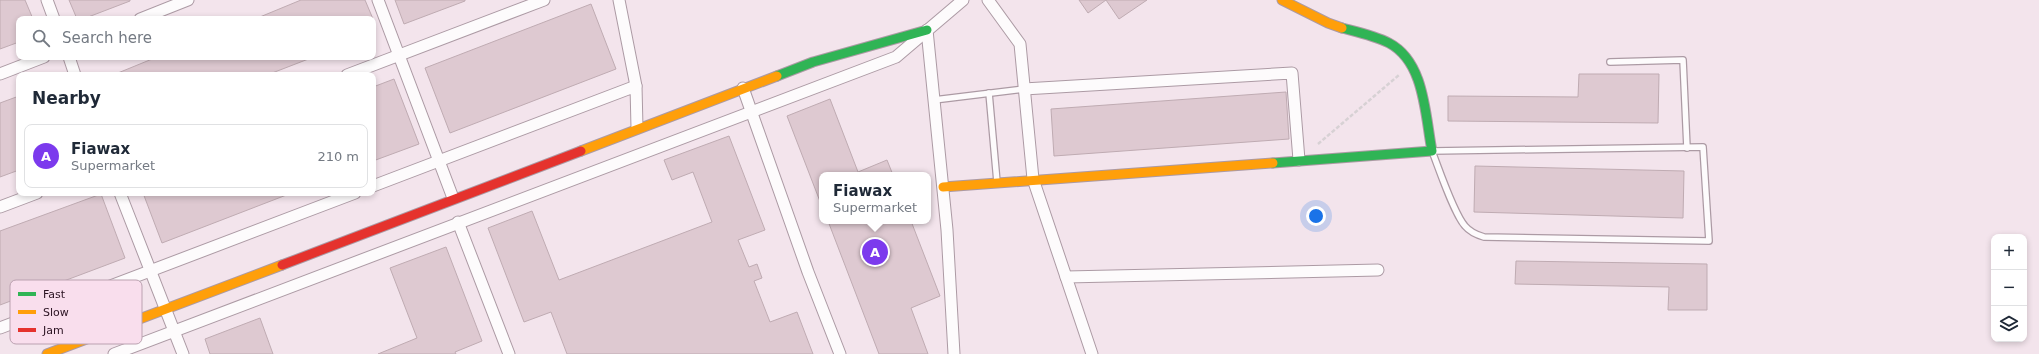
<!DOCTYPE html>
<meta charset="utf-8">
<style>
:root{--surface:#fff;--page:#f6f6f7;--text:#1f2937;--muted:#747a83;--line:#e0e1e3;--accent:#7c3aed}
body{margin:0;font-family:"DejaVu Sans",sans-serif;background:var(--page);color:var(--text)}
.controls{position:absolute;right:12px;bottom:12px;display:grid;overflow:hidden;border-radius:8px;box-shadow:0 2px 6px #0003}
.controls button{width:36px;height:36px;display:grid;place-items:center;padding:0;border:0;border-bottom:1px solid var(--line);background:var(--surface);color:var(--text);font:20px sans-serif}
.you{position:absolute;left:1316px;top:216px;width:14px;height:14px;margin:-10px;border:3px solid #fff;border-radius:50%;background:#1a73e8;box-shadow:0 0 0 6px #1a73e833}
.badge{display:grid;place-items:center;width:26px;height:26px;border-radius:50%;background:var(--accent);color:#fff;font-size:13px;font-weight:700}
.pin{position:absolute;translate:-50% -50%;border:2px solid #fff;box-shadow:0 1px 4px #0006}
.popup{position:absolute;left:819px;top:172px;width:112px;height:52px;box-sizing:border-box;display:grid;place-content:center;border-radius:8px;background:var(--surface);filter:drop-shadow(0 1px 3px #0005);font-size:13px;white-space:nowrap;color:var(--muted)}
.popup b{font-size:15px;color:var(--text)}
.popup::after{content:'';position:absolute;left:50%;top:100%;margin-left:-8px;border:8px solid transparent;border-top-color:var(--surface)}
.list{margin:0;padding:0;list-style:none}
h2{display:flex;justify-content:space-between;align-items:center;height:52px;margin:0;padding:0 16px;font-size:17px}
h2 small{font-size:13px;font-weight:400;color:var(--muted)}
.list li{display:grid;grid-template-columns:26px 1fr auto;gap:12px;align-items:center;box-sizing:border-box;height:64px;margin:0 8px 8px;padding:0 8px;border:1px solid var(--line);border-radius:8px}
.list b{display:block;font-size:15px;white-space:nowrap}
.list p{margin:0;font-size:13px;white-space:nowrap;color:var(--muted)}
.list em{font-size:13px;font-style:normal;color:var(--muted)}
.icon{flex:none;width:22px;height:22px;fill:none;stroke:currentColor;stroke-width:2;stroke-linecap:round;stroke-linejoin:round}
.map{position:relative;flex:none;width:2039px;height:354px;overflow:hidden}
.search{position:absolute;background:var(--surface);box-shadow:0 2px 6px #0003;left:16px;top:16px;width:360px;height:44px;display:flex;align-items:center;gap:10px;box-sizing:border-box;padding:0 14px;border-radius:8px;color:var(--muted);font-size:15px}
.panel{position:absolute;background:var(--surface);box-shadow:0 2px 6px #0003;left:16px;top:72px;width:360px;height:124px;border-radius:8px}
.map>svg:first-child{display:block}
</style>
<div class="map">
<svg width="2039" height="354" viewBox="0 0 2039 354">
<rect width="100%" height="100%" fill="#f3e4ec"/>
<g fill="#dec9d1" stroke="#bfabb2">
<path d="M0,0H25L33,19H19V42L0,49Z"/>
<path d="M69,0H130V1L83,19H77Z"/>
<path d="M301,0H365L373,19H255Z"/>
<path d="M395,0H465V1L404,24Z"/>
<path d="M1079,0H1147L1119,19L1106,0L1088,13Z"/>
<path d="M591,4L616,69L450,133L425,68Z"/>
<path d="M157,57H311V58L267,75H113Z"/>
<path d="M1579,74H1659L1658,123L1448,121V96L1578,97Z"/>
<path d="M394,79L419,144L373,161V87Z"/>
<path d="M1286,92L1289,139L1054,156L1051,109Z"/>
<path d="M19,96V170L0,177V103Z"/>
<path d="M830,99L858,172L887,160L893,175H822L821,204L787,116Z"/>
<path d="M729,136L765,230L738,240L749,267L757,264L762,278L754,281L770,322L797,312L813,354H567L551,312L524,322L488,228L532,211L559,280L712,222L693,172L672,180L664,160Z"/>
<path d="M1475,166L1684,171L1683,218L1474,212Z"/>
<path d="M143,193H288L289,194L162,243Z"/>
<path d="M101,194L125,258L0,305V231Z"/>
<path d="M828,221H911L940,296L911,308L928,354H879Z"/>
<path d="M446,247L482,341L455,352L456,354H378L417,338L390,268Z"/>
<path d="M1516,261L1707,264V310H1668L1669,287L1515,284Z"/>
<path d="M260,318L273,354H210L205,339Z"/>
</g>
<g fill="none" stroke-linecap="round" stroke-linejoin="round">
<g stroke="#ac9aa4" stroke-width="8">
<g id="lane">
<path d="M1610,62L1683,60L1687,148"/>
<path d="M989,93L997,182"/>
<path d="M934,100L1024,89"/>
<path d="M1703,147L1709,241L1484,237C1477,235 1470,232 1465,226C1454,214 1439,169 1432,151Z"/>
</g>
</g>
<g stroke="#ac9aa4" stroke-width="13">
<g id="street">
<path d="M47,0L54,19"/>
<path d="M378,0L453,198"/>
<path d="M619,0L636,86"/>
<path d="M988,0L1020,44L1033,179L1092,354"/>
<path d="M140,19L188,0"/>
<path d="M927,30L947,230L954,354"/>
<path d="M69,57L75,75"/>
<path d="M0,74L44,57"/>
<path d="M347,75L544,0"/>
<path d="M743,88L808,272L840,354"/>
<path d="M1024,89L1292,73L1299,160"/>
<path d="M373,186L636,86L637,128"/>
<path d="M120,193L183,354"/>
<path d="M0,207L37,193"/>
<path d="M458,222L509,354"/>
<path d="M1066,277L1378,270"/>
<path d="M0,328L355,193"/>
<path d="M114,354L896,57L963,0"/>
</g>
</g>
<g stroke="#ac9aa4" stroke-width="11">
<g id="fast">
<path d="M777,76L813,62L927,30"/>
<path d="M1273,163L1432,151C1425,115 1425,62 1389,43C1375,36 1357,32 1342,28"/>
</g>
</g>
<g stroke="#ac9aa4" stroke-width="11">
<g id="slow">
<path d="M1282,0L1328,23L1342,28"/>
<path d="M581,151L777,76"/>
<path d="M943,187L1273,163"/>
<path d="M47,354L282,265"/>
</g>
</g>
<g stroke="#ac9aa4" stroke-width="11">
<path id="jam" d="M282,265L581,151"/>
</g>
<path stroke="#d7d1d4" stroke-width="2.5" stroke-dasharray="4 2" stroke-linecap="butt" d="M1318,144L1399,75"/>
<use href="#lane" stroke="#fdfbfc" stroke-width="5.5"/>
<use href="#street" stroke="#fdfbfc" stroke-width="11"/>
<use href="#fast" stroke="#30b455" stroke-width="9"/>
<use href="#slow" stroke="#ff9f0a" stroke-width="9"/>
<use href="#jam" stroke="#e5322d" stroke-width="9"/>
</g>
<rect x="10" y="280" width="132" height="64" rx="6" fill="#f9deed" stroke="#bba1b0" stroke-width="1"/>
<rect x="18" y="292" width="18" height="4" fill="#30b455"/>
<rect x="18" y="310" width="18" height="4" fill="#ff9f0a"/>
<rect x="18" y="328" width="18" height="4" fill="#e5322d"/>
<g font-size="11" fill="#2a1221">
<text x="43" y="298">Fast</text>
<text x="43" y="316">Slow</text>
<text x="43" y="334">Jam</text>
</g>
</svg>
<div class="controls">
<button>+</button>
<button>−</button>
<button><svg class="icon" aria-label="layers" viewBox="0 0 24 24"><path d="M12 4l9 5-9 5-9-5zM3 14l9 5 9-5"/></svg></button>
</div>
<div class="you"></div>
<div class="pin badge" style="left:875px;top:252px">A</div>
<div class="popup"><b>Fiawax</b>Supermarket</div>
<div class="search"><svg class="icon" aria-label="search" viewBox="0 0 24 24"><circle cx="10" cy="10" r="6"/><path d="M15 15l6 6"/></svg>Search here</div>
<section class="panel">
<h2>Nearby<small></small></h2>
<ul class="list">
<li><span class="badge">A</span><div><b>Fiawax</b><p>Supermarket</p></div><em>210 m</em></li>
</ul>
</section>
</div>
